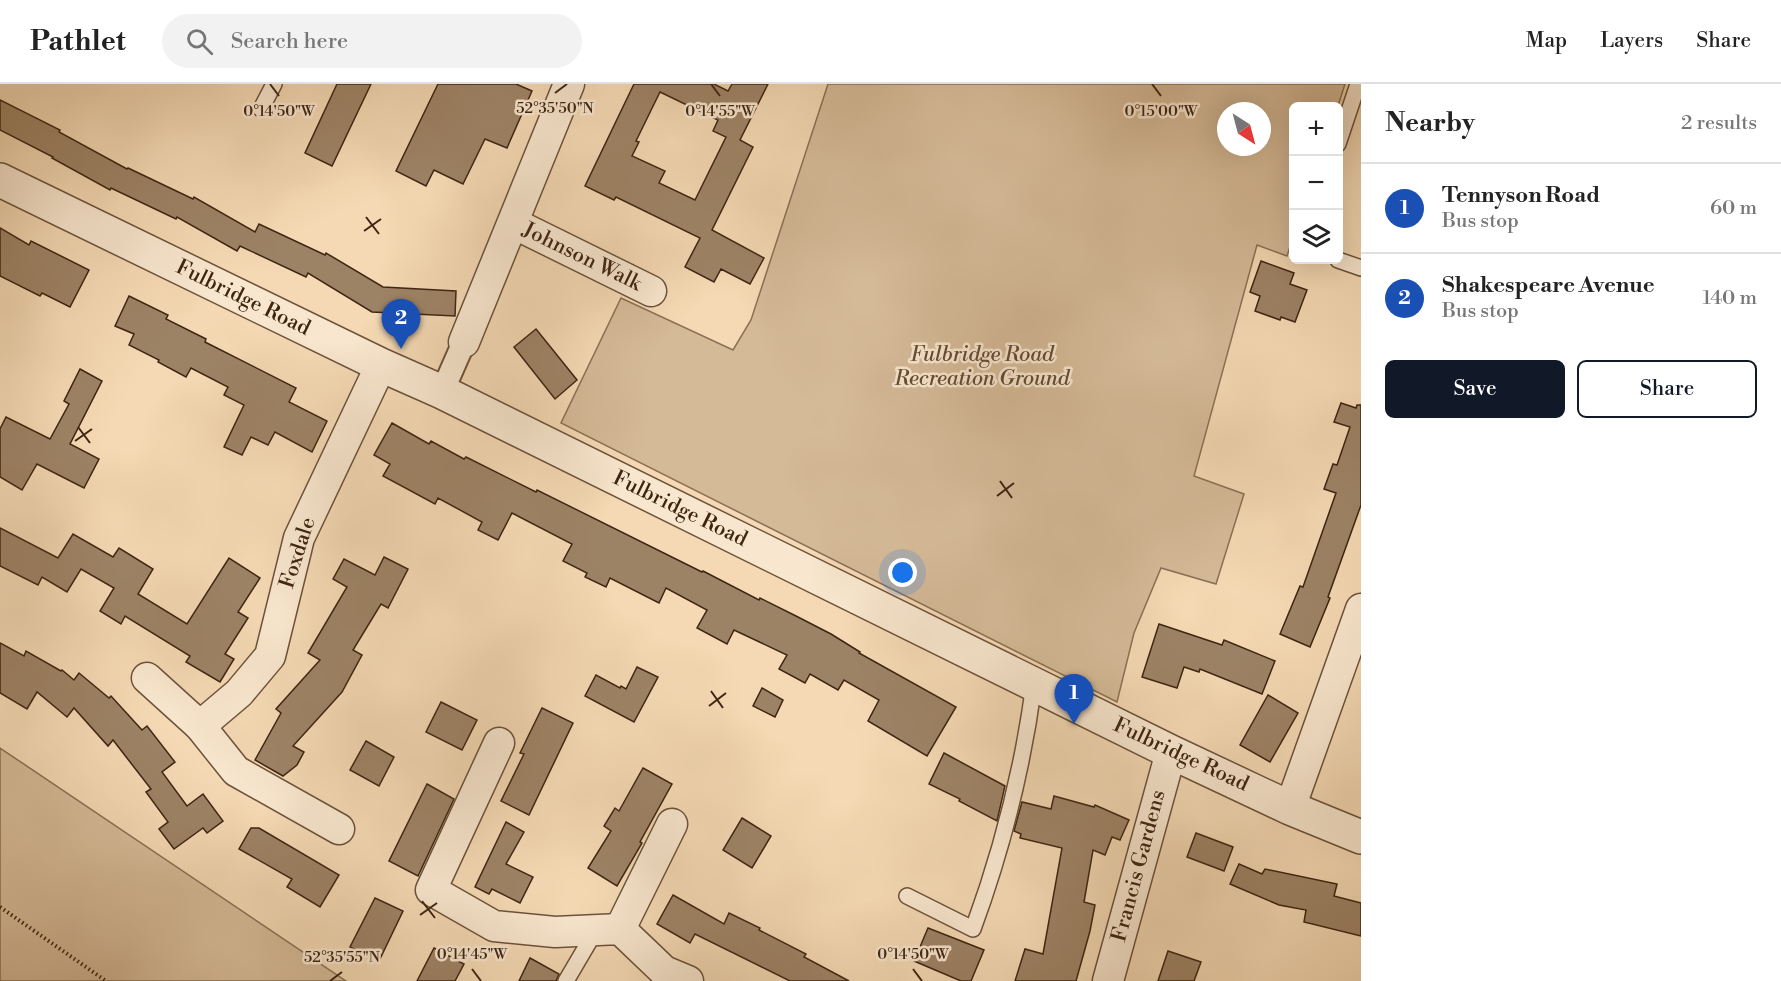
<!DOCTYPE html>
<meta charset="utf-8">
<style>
:root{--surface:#fff;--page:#f2f2f2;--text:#222;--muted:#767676;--line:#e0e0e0;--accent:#111827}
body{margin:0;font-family:"Libre Bodoni",serif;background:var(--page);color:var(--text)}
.controls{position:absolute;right:18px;top:18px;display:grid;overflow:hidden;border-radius:9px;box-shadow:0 6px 24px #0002}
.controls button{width:54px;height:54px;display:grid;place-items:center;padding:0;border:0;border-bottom:2px solid var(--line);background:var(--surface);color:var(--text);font:30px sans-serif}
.compass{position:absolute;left:1217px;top:18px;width:54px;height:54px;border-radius:50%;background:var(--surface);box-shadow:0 6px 24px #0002;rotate:144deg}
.you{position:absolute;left:903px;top:489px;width:21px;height:21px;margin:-15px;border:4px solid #fff;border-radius:50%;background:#1a73e8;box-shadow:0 0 0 9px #1a73e833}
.badge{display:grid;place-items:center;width:39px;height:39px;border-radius:50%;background:var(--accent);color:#fff;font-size:20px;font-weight:700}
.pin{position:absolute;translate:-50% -50px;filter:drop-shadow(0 2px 3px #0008)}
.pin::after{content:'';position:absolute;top:32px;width:21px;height:18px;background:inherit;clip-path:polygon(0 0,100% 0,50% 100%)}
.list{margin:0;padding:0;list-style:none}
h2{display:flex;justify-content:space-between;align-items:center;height:78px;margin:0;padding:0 24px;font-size:26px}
h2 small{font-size:20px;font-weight:400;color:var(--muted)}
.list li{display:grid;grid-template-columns:39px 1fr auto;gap:18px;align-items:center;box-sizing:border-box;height:90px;padding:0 24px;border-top:2px solid var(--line)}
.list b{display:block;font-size:22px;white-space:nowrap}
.list p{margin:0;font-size:20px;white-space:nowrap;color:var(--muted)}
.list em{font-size:20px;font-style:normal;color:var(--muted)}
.actions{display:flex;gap:12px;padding:18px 24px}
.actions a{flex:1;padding:14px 0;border:2px solid var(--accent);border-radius:9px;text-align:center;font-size:21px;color:var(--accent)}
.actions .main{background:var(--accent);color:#fff}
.icon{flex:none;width:33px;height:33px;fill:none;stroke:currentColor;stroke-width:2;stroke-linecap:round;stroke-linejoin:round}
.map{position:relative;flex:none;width:1361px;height:897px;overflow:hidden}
header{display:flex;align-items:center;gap:36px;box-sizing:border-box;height:84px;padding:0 30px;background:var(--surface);border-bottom:2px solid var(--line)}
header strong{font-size:28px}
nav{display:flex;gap:33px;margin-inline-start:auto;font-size:21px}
.search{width:420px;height:54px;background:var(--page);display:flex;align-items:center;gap:15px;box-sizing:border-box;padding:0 21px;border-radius:33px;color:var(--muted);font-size:22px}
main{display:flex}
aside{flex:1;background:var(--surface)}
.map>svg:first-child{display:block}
</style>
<header>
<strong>Pathlet</strong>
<div class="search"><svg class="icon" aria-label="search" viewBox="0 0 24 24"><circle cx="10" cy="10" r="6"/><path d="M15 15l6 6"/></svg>Search here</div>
<nav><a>Map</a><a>Layers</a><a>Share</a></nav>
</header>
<main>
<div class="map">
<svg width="1361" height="897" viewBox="0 0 1361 897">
<rect width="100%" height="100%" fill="#f4d9b4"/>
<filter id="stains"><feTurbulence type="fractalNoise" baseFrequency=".00333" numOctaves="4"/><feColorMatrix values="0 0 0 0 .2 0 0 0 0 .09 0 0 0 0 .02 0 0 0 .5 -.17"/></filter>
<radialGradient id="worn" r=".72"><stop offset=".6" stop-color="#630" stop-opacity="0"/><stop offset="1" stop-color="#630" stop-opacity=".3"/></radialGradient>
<g fill="#d5ba98" stroke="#8a7055" stroke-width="1.5" fill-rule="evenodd">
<path d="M828,0H1345L1338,22H1294L1293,154L1287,172L1257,161L1194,392L1244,410L1216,500L1161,484L1134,549L1117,618L561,339L621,214L733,266L751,236ZM1226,27H1262V63H1226Z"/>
<path d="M0,664L346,897H0Z"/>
</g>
<g fill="#9d8366" stroke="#3e2512" stroke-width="1.5" fill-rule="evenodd">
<path d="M337,0H371L332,82L305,69Z"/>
<path d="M438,0H516L532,7L507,64L485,55L463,100L434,86L426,102L396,87Z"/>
<path d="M634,0H714L728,7L732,0H768L740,56L753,63L712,146L764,174L750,200L721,185L714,198L685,183L700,154L616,113L614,116L585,102ZM660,8L718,36L713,47L726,53L695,116L659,99L665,87L632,72L639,58L636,57Z"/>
<path d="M0,16L60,46L59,48L127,85L128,84L193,115L194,113L255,148L259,140L325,171L326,169L383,203L456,207L455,232L372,228L308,189L306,193L240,162L237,167L177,133L176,135L111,104L110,106L52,74L53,73L0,46Z"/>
<path d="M0,144L29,161L31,157L89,186L70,223L42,209L40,212L0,192Z"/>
<path d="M1261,177L1294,189L1290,200L1307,206L1295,238L1281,233L1280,236L1255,227L1260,212L1250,208Z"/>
<path d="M129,212L168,231L166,235L206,255L205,258L296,304L289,318L327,337L312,368L275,348L268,361L251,353L242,371L224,363L244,321L224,311L228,303L191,284L186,293L158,278L159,276L129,261L134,250L115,242Z"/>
<path d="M536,245L577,296L555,315L514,263Z"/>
<path d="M80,285L102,297L70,360L99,375L84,404L37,380L22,406L0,393V345L6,333L50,355L69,320L64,317Z"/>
<path d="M1341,319L1356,324L1357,321H1361V421L1328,513L1330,514L1310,563L1280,550L1300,502L1303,503L1336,409L1324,405L1333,380L1337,381L1350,343L1334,338Z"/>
<path d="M392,339L429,360L431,357L464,375L466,373L536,408L537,406L702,488L703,487L759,516L760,514L796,532L831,550L860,568L859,569L956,623L927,672L868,637L879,616L844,596L838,606L810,590L805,599L779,585L787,571L734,546L727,560L697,544L707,526L666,504L659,519L610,494L606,503L585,493L587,489L563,477L572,460L512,429L498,456L478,446L482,438L438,414L435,420L383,392L390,380L374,371Z"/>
<path d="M0,444L58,474L73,450L113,473L119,464L153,485L138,510L187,540L229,474L260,494L238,528L248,534L225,570L234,575L220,598L186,578L190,572L125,532L121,540L100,527L114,504L81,485L67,508L42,493L38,501L0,482Z"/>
<path d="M384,473L408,485L388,524L381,520L353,566L362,571L342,608L293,662L304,668L297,681L283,692L255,676L281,629L276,625L320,576L308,569L347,503L333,495L344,475L375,491Z"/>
<path d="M1159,540L1222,561L1224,556L1275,577L1262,610L1200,585L1199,588L1184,583L1177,604L1142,593Z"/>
<path d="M0,559L24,572L26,567L61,587L62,586L74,596L79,589L109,614L111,612L142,646L147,642L175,678L162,688L187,722L203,710L223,737L207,749L203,744L174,765L159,745L168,738L146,708L151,705L113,656L108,662L74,624L67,633L37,608L27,625L0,609Z"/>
<path d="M637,583L658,593L634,638L585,612L596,591L620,604L621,602L626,605Z"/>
<path d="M762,604L783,616L775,633L753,622Z"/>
<path d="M1268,611L1298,629L1270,678L1240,661Z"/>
<path d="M441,618L477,636L462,666L426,648Z"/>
<path d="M542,624L573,639L529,731L501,717L524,670L520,669Z"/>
<path d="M366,657L394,673L379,702L350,686Z"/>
<path d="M944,669L1005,702L997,737L959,717L960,715L929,700Z"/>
<path d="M643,684L672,700L640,758L642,759L617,802L588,784L611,747L604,742L615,724L619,727Z"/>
<path d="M427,700L454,715L418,792L389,777Z"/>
<path d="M1054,712L1094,723L1095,721L1129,736L1120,756L1112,753L1105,771L1093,766L1084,818L1095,821L1090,847L1076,897H1015L1025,865L1043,870L1062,764L1020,754L1021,750L1014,747L1022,718L1051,725Z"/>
<path d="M742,734L771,752L752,784L723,766Z"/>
<path d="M506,738L524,748L506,780L533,793L520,819L492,805L489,810L475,803Z"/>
<path d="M251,744H259L339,791L320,823L287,803L292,795L239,765Z"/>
<path d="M1196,749L1233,763L1224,787L1187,773Z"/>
<path d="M1239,780L1262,790L1265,785L1337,800L1334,812L1361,819V852L1304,838L1306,826L1279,821L1230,800Z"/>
<path d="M673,811L724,840L729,829L760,844L759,846L806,870L804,873L849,897H790L695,850L690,859L657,840Z"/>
<path d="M375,814L403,827L379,877L350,863Z"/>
<path d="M928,844L984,866L971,897H961L914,877Z"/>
<path d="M434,864L464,880L455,897H417Z"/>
<path d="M1168,867L1201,878L1194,897H1158Z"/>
<path d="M530,874L559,890L556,897H519Z"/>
</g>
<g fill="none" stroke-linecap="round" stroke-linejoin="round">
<g stroke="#6c523a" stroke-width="18">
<g id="service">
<path d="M261,25L274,0"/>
<path d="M1338,60L1358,0"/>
<path d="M1338,176L1361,184"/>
<path d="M907,812L973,845C1002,766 1023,683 1034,600"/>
<path d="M566,897L596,846"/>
</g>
</g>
<g stroke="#6c523a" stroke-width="26">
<path id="pedestrian" d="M442,308L464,258"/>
</g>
<g stroke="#6c523a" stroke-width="33">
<g id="minor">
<path d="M513,139L651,207"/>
<path d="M464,258L569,0"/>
<path d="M147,594L200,642L236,687L339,745"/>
<path d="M200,642L239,609L270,572L299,454L381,281"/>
<path d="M499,659L431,806L494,842L555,848L620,845L664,887L688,897"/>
<path d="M1290,724L1361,525"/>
<path d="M620,845L672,740"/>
<path d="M1108,897L1171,668"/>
</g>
</g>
<g stroke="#6c523a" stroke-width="36">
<path id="tertiary" d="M0,96L381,281L442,308L1171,668L1290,724L1361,753"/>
</g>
<path stroke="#3e2512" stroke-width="4" stroke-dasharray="1.5 3" stroke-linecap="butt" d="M0,823L106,897"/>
<use href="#service" stroke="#f8e6ce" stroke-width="15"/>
<use href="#pedestrian" stroke="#f8e6ce" stroke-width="22"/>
<use href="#minor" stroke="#f8e6ce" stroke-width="30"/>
<use href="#tertiary" stroke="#f8e6ce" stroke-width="33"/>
</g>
<path fill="none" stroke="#3e2512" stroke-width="2" d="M270,0L279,12M711,0L720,12M1152,0L1161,12M555,9L567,0M366,133L379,150M364,147L381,135M78,343L90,359M75,357L92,345M1000,397L1012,414M997,412L1014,399M711,607L723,624M709,622L726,609M422,817L435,834M420,831L437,819M472,885L481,897M913,885L922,897M330,897L342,888"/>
<g text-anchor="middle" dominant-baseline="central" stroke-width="5" stroke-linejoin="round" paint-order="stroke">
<g font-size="21" fill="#3e2512" stroke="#f8e6ce">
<text transform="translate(582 173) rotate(26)">Johnson Walk</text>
<text transform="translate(243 214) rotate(26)">Fulbridge Road</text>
<text transform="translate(680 425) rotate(26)">Fulbridge Road</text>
<text transform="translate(298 469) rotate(-72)">Foxdale</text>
<text transform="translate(1181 671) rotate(25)">Fulbridge Road</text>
<text transform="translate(1139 782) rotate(-75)">Francis Gardens</text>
</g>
<g font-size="21" font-style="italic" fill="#644a34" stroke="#f8e6ce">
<text x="982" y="271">Fulbridge Road<tspan x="982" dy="24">Recreation Ground</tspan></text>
</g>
</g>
<g font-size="15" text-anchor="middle" fill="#3e2512" stroke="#f8e6ce" stroke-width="5" stroke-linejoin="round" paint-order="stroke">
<text x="555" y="29">52°35'50"N</text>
<text x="279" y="32">0°14'50"W</text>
<text x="720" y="32">0°14'55"W</text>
<text x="1161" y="32">0°15'00"W</text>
<text x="472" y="875">0°14'45"W</text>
<text x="913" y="875">0°14'50"W</text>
<text x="342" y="878">52°35'55"N</text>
</g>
<rect width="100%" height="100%" filter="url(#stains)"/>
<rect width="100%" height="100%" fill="url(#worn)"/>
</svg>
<div class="controls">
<button>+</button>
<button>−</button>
<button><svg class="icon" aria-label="layers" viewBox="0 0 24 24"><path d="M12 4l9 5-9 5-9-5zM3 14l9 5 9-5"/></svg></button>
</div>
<svg class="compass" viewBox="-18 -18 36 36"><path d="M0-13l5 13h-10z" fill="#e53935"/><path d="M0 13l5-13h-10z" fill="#767676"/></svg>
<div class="you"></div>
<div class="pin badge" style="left:1074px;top:640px;background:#1a4fb4">1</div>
<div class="pin badge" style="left:401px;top:265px;background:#1a4fb4">2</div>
</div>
<aside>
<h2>Nearby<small>2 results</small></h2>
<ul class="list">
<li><span class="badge" style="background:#1a4fb4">1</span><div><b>Tennyson Road</b><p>Bus stop</p></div><em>60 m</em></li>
<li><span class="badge" style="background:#1a4fb4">2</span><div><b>Shakespeare Avenue</b><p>Bus stop</p></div><em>140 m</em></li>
</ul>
<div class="actions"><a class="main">Save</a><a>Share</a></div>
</aside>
</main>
